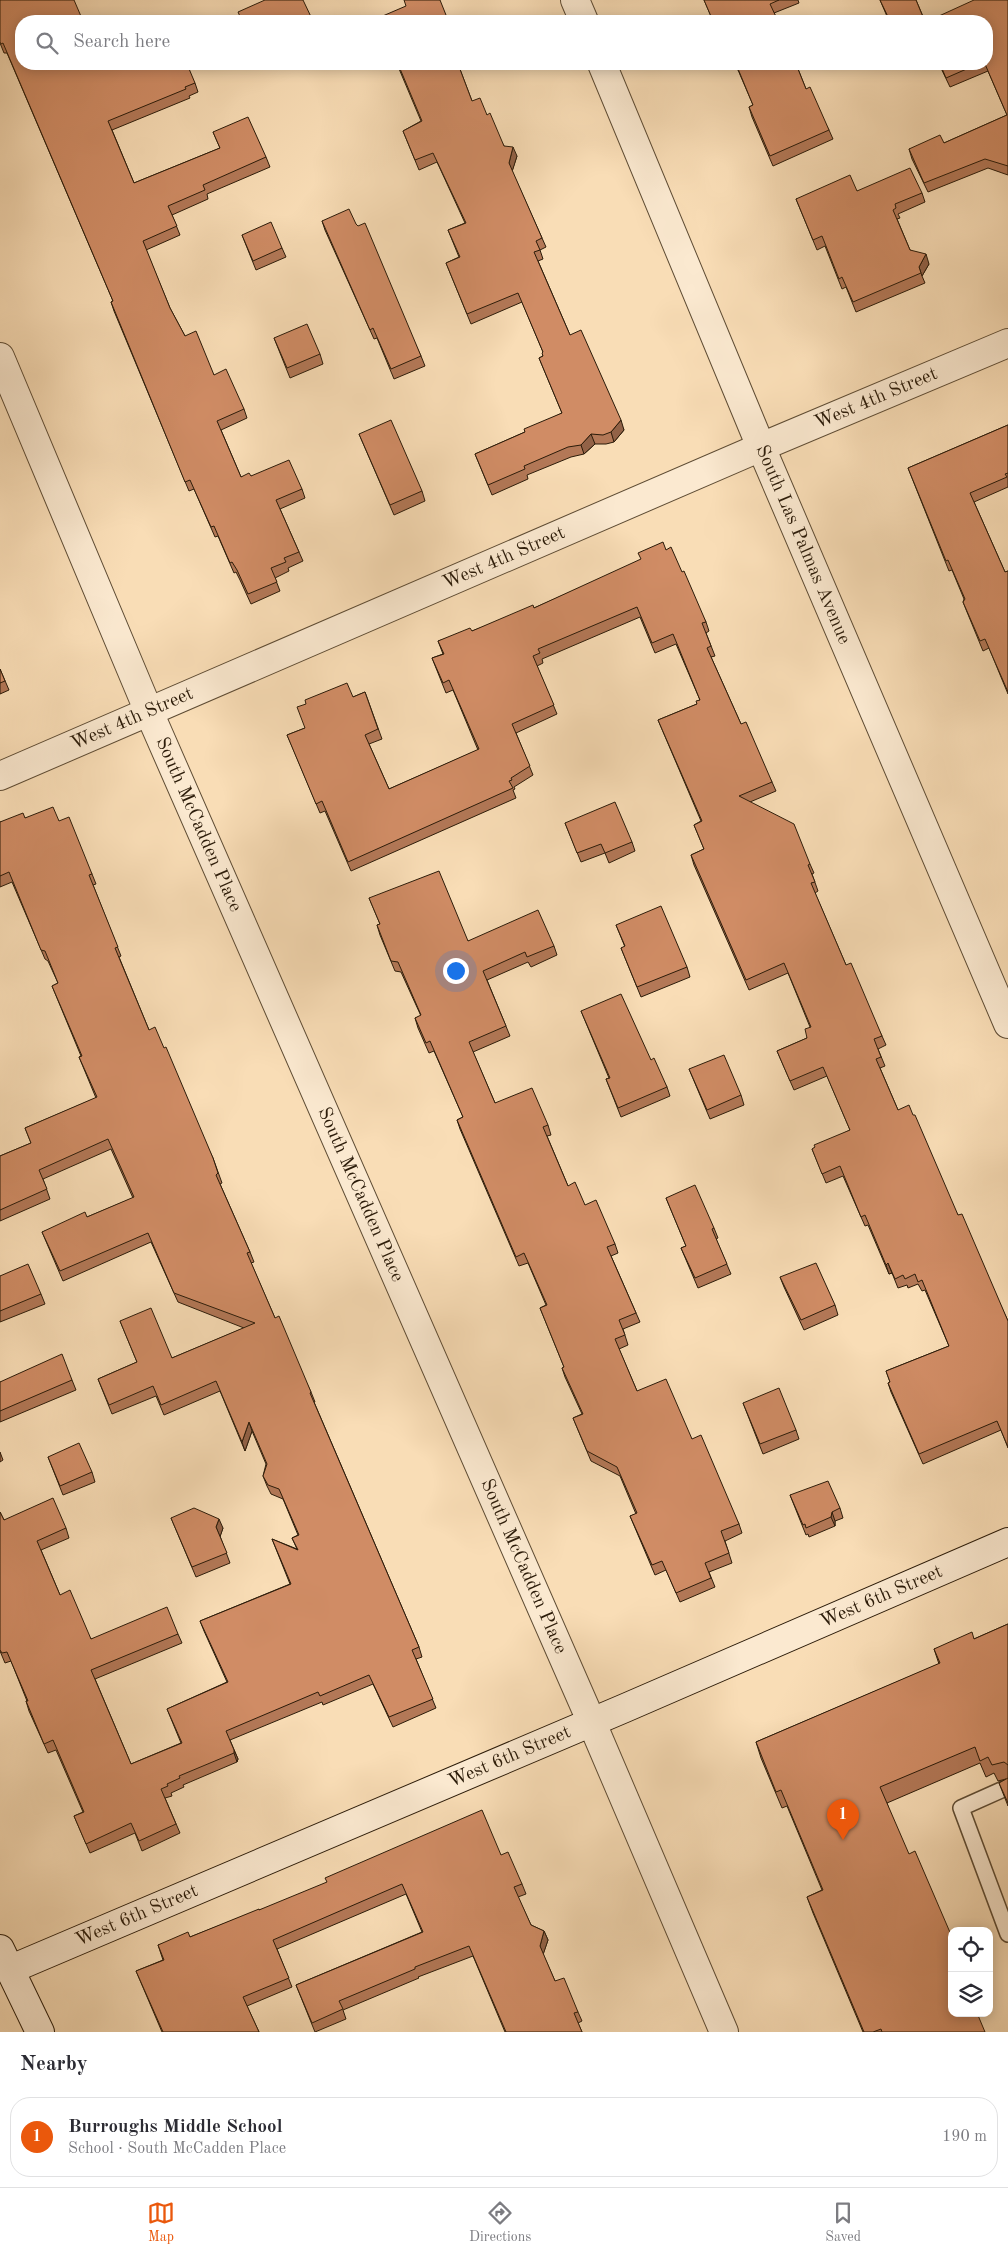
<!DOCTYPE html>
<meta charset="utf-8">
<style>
:root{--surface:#fff;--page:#f2f2f3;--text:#2b2b33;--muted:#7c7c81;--line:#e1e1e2;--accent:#ea580c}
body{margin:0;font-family:"Old Standard TT",serif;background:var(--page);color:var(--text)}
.controls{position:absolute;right:15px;bottom:15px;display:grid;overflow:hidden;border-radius:10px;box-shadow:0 2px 12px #0003}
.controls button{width:45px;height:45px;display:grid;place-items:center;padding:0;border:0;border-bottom:1px solid var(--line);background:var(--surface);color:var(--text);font:25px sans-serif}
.you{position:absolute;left:455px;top:970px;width:18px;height:18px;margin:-12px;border:4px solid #fff;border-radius:50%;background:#1a73e8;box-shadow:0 0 0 8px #1a73e833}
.badge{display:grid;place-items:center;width:32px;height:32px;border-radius:50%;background:var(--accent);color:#fff;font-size:16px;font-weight:700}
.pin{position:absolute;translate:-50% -41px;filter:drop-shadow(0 1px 2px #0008)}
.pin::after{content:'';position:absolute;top:26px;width:18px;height:15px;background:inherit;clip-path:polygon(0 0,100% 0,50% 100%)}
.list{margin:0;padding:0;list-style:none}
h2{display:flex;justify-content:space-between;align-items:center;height:65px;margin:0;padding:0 20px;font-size:21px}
h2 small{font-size:16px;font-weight:400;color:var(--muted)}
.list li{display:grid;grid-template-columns:32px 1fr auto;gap:15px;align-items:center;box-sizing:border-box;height:80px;margin:0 10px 10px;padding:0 10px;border:1px solid var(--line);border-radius:20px}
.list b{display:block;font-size:19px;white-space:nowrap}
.list p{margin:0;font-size:16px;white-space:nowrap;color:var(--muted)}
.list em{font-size:16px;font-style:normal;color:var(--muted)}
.icon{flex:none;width:28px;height:28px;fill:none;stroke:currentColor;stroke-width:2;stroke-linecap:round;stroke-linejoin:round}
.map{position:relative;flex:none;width:1008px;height:2032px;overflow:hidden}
.search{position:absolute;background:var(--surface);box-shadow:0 2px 12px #0003;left:15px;right:15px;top:15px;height:55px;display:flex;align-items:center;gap:12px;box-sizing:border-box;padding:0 18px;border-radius:20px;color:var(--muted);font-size:19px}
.sheet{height:155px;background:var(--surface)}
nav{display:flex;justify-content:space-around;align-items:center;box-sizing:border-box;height:70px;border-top:1px solid var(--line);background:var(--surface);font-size:14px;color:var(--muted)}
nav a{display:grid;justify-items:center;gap:2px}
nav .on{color:var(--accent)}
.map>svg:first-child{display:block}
</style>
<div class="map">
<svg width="1008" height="2032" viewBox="0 0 1008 2032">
<rect width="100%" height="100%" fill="#f9ddb6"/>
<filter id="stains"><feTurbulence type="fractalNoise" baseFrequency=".004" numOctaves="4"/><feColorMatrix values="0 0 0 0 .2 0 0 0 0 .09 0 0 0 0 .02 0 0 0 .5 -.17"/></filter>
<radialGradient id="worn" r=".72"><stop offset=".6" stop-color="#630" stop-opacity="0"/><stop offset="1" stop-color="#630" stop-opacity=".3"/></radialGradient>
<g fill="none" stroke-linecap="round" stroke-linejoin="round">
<g stroke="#5e4c34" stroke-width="18">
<path id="service" d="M1008,1787L961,1808L1008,1934"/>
</g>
<g stroke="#5e4c34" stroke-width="30">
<g id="minor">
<path d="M575,0L584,21"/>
<path id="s1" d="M602,64L761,447L1008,1024"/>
<path id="s2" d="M0,357L149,712L592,1723L724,2032"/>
<path id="s3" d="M0,776L761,447L1008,343"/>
</g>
</g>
<g stroke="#2b1b09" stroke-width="30">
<g id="secondary">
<path d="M0,1949L40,2032"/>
<path id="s4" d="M9,1970L625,1708L1008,1542"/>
</g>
</g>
<use href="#service" stroke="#fbe9d0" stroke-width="15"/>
<use href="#minor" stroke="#fbe9d0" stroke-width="28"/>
<use href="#secondary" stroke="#fbe9d0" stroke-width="28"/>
</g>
<g fill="#b37857" stroke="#2b1b09">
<path d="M0,0L102,66L195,83L198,92L189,96L190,98L112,130L134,183L220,148L213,132L266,157L270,167L207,194L208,199L172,215L180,235L146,250L170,308L185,336L214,375L244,409L247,418L221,430L241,477L251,476L302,489L305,498L280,509L303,561L288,568L289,571L275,578L280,591L251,604L240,580L236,572L234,573L218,536L215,537L194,489L189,491L114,311L111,302L113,301L7,53H4L0,43Z"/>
<path d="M704,0H798L799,3L774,13L778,21H713Z"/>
<path d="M880,0H916L925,21H889Z"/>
<path d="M974,0H1008V175L988,168L928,192L912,159L909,149L944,143L1007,115L988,71L950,87L939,64H987Z"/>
<path d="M260,64H275L262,69Z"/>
<path d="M397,64H458L472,101L487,115L504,146L517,156L512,171L542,238L546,247L540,250L543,259L538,261L570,335L624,430L614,442L606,444H595L584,454L571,457L527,475L528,479L492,495L475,454L525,432L562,413L539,358L543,356V352L522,302L471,324L446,263L459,257L448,230L465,223L437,162L419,170L403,131L421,121Z"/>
<path d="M731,64H796L806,89L829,130L833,139L773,166L752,117L749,107L753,105L738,70L732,66Z"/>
<path d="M857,191L922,193L925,202L898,214L900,218L897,219L910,250L929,264L922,276L925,283L856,312L846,287L842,289L825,246L817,250L796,199Z"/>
<path d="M322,221L356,224L421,356L425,366L394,379L377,338L374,339L325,230Z"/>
<path d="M242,235L282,248L286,257L256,270Z"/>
<path d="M274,338L320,354L323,364L290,378Z"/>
<path d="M1008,425V487L974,502L1005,572L1008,571V694L989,648L983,651L967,612L963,602L964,599L952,570L949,571L908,468Z"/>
<path d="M359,434L422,491L425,501L394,515Z"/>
<path d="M666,550L706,622L709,631L706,633L715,656L711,657L741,724L772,782L776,791L750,802L810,864L814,873L812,874L818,891L815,893L846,965L882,1036L886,1045L878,1049L885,1066L880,1068L898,1110L958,1215L1008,1321V1448L1001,1430L923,1464L891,1392L888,1383L890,1382L886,1371L949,1346L925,1290L922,1291L918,1284L908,1288L907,1285L898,1288L892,1273L889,1274L868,1225L865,1226L843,1176L826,1183L812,1149L850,1130L827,1076L794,1090L777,1051L807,1038L810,1027L788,973L749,990L694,865L691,855L704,849L694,825L701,821L658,720L697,704L700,700L676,644L655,653L640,617L542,659L543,663L537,666L557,714L516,733L533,775L514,787L515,789L513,790L516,798L351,871L325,811L320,813L291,744L287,735L305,728L353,697L365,692L382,739L369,744L389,789L478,750L453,690L446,693L432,658L443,654L438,641L472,631L534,608Z"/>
<path d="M0,669L9,690L0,694Z"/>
<path d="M25,818L59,821L92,874L96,884L93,885L121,956L119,957L149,1030L213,1158L222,1183L220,1184L250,1252L254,1262L251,1263L275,1318L311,1392L315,1402H314L419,1647L422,1657L416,1659L436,1708L393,1727L373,1684L323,1705L322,1702L230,1740L238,1759L237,1762L183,1785L184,1787L171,1793L172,1796L165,1798L180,1833L142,1851L135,1833L90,1853L74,1816L83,1812L56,1750L48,1753L29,1711L26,1701H27L11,1661L5,1663L0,1651V1512L4,1520L66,1528L69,1538L41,1550L60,1595L91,1639L178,1634L182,1643L95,1679L131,1764L181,1743L167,1709L227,1682L204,1631L200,1621L290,1584L272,1539L297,1549L292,1538L298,1535L283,1499L271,1494L267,1486L263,1476L266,1464L252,1431L245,1451L220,1391L164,1415L156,1396L112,1414L98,1379L137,1362L120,1321L172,1358L244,1328L178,1302L151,1242L63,1281L42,1232L87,1217L133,1198L111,1149L43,1179L50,1199L0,1221V1156L31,1143L25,1128L96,1098L79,1057L81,1056L52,986L58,983L48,961L45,959L12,882L0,887V822Z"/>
<path d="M565,823L632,842L635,851L609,863L605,853L581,862Z"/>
<path d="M369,898L468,941L554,946L557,955L531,967L528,962L487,980L510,1036L473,1052L495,1103L548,1125L551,1135L547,1136L568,1186L585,1205L615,1244L618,1253L611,1256L640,1322L623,1329L628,1345L619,1349L637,1391L692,1439L739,1524L742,1533L725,1541L732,1563L709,1572L715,1587L680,1602L666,1570L655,1575L630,1516L636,1514L620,1476L591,1461L573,1418L582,1414L565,1377L562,1368L564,1367L540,1308L546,1305L528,1263L519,1266L460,1129L457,1120L463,1117L434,1051L429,1053L418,1028L415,1018L421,1016L401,972L395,971L380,935L377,925L380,924Z"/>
<path d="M616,925L687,967L690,977L641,997L621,948L625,947Z"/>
<path d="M581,1011L651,1060L667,1087L670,1096L621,1117L606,1079L609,1078Z"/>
<path d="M689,1069L741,1095L744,1105L710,1119Z"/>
<path d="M666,1198L714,1228L718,1238L716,1239L731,1274L698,1288L681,1248L686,1246Z"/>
<path d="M0,1276L41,1294L45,1304L0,1322Z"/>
<path d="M780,1277L835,1305L838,1315L804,1330L784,1287Z"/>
<path d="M72,1380L76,1390L0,1422V1382Z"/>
<path d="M743,1403L796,1430L799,1439L763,1454Z"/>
<path d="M0,1452L3,1460L0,1462Z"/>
<path d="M48,1457L92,1472L95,1482L63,1495Z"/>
<path d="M790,1495L840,1508L843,1518L835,1521V1526L809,1537L808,1534L806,1535Z"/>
<path d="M171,1518L223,1528L220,1536L230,1563L196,1577Z"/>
<path d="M1008,1624V1806L999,1783L1006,1779L998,1781L994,1773L986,1777L980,1763L887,1803L952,2013L985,2032H863L813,1913L807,1897L822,1890L787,1806L782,1808L761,1758L756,1742L939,1664L934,1649L974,1639Z"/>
<path d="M501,1855L522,1884L526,1894L518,1897L531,1925L544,1931L548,1940L543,1954L555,1981L578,2012L582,2021L578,2023L582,2032H505L473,1956L418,1977L419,1978L343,2010L346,2019L315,2032L296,1985L422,1932L406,1894L277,1949L292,1987L247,2006L259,2032H162L136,1971L163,1960L158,1945L190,1937L259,1910Z"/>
</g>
<g fill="#926247" stroke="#2b1b09">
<path d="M513,147L517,156L512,172L509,163Z"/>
<path d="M926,254L929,264L922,276L919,267Z"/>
<path d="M621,420L624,430L614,442L611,432Z"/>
<path d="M591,434L595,444L584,454L581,445Z"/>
<path d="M888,1263L892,1273L889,1274L886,1265Z"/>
<path d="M249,1422L252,1431L245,1451L242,1442Z"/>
<path d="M832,1512L835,1521V1526L831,1517Z"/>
<path d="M219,1519L223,1528L220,1537L216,1527Z"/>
<path d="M234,1750L238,1759L237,1762L234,1753Z"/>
<path d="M544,1931L548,1940L543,1955L540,1946Z"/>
</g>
<g fill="#d08c65" stroke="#2b1b09">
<path d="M0,0H74L83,21H21V64H101L102,66L108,64H187L195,83L185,87L186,89L108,121L134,183L220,148L213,132L248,117L266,157L203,185L205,190L168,206L177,226L143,241L170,308L185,336L196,331L214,375L226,369L244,409L217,421L241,477L249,473L251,476L289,460L302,489L276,500L299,552L284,558L286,562L271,568L277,582L248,594L237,570L232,562L230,563L214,526L211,527L190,480L185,482L111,302L113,301L3,43L1,44L0,42Z"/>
<path d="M265,0H303L313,21H242L238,12Z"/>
<path d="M404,0H440L448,20L445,21H371L406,6Z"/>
<path d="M704,0H779L770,4L778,21H713Z"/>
<path d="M880,0H916L923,17L914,21H890Z"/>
<path d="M974,0H1008V166L985,159L924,183L909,149L940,135L944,143L1007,115L985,64H987V21H928Z"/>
<path d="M398,64H458L472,101L480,98L487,115L490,113L504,146L513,147L509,163L542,238L536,241L540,250L534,252L570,335L581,330L621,420L611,432L603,435L591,434L581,445L568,447L524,466L525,469L488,485L475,454L525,432L524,429L562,413L539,358L543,356L542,353L543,352L518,293L467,314L446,263L460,257L448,230L466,223L433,153L415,160L403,131L422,121Z"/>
<path d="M736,64H796L806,89L810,87L829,130L770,156L749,107L753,105Z"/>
<path d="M940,64H978L946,78Z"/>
<path d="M910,168L922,193L895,204L896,208L893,210L910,250L926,254L919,267L921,273L853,302L842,277L839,279L822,236L813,240L796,199L850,175L857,191Z"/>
<path d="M349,209L356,224L358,226L365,223L421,356L391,369L373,328L370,330L322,221Z"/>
<path d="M271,222L282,248L253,261L242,235Z"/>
<path d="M307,324L320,354L287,368L274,338Z"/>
<path d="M391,420L422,491L390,505L359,434Z"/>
<path d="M1008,425V473L1005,474L1007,477L970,493L1005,572L1008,571V692L985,639L980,641L963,602L965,599L948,560L946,561L908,468Z"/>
<path d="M663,542L666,550L671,547L682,572L684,571L706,622L702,623L711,646L707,648L741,724L746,722L772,782L739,796L794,824L810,864L808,865L815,882L811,883L846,965L851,963L882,1036L874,1039L881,1057L876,1059L898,1110L909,1105L913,1115H915L958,1215L962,1214L1008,1321V1447L997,1421L919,1454L888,1383L890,1382L886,1371L949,1346L922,1280L918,1282L915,1274L905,1279L903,1275L895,1279L888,1263L886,1265L865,1215L861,1217L840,1166L822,1174L812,1149L815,1147L814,1145L850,1130L823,1067L790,1081L777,1051L807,1038L805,1029L811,1027L784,963L746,980L691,855L704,849L694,825L702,821L658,720L697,704L696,701L700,700L673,634L652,643L637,607L538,649L540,653L533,656L554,705L512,724L530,766L511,778L512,780L509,781L513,788L348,862L322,801L316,804L287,735L305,728L297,707L306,704L305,700L347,683L353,697L365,692L378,729L365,735L389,789L479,749L449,680L443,683L432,658L444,654L438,641L470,628L472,631L533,605L534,608L641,559L638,553Z"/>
<path d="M0,669L5,681L0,683Z"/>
<path d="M615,802L632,842L605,853L601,844L577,853L565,823Z"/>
<path d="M53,807L59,821L69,817L92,874L89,875L118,947L115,948L149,1030L155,1027L164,1048L166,1047L213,1158L218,1173L216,1175L250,1252L247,1253L275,1318L279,1316L311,1392L310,1393L419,1647L412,1650L433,1699L389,1717L369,1675L320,1696L318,1692L226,1731L234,1750V1753L179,1776L180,1778L167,1784L168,1786L161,1789L176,1824L139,1841L131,1823L86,1844L74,1816L84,1812L53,1740L44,1744L26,1701H28L7,1652L2,1653L0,1650V1512L4,1520L53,1498L66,1528L37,1541L60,1595L70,1590L91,1639L167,1607L178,1634L91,1670L131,1764L182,1743L167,1709L228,1682L200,1621L291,1584L272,1539L298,1550L292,1538L299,1535L279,1489L268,1485L263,1476L267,1464L249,1422L242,1442L216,1381L161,1405L153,1386L109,1405L98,1379L137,1362L120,1321L151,1308L172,1358L255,1323L174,1293L148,1233L60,1271L42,1232L85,1212L87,1217L134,1197L108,1139L39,1170L47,1189L0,1210V1156L31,1143L25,1128L97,1097L79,1057L82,1056L52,986L58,983L45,951L41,950L9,872L0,876V822L23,813L25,818Z"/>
<path d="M439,871L468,941L538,910L554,946L527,957L525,952L483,971L506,1026L469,1042L495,1103L532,1088L548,1125L543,1127L568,1186L575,1182L585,1205L596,1200L615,1244L607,1247L636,1313L619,1320L625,1335L615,1339L637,1391L666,1379L692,1439L701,1435L739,1524L721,1531L729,1553L705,1563L711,1578L676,1593L662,1561L652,1565L630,1516L637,1513L617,1467L587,1451L573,1418L583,1414L562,1368L564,1367L540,1308L547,1305L524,1253L516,1257L457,1120L463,1117L430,1041L426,1043L415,1018L421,1015L398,962L391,961L377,925L380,924L369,898Z"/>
<path d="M661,906L687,967L637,987L621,948L625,946L616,925Z"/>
<path d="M621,994L651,1060L654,1058L667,1087L618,1108L606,1079L610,1078L581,1011Z"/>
<path d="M724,1055L741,1095L707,1110L689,1069Z"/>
<path d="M695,1185L714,1228L712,1229L727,1264L695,1278L681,1248L686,1246L666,1198Z"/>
<path d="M816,1263L835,1305L801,1320L780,1277Z"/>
<path d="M28,1264L41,1294L0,1311V1276Z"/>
<path d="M62,1354L72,1380L0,1411V1382Z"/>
<path d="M779,1388L796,1430L760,1444L743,1403Z"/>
<path d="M79,1443L92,1472L60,1486L48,1457Z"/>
<path d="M828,1481L840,1508L832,1512L831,1517L806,1528L805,1524L803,1525L790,1495Z"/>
<path d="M194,1508L219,1519L216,1527L227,1553L192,1567L171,1518Z"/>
<path d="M1008,1624V1765L1004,1762L992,1765L988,1757L980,1761L975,1747L880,1787L909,1854L915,1851L952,1937V2013H977L985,2032H882L881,2029L873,2032H864L807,1897L823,1890L781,1790L776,1792L756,1742L940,1663L934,1649L972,1632L974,1639Z"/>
<path d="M1008,1778V1803L999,1783Z"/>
<path d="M482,1810L501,1855L508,1852L522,1884L514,1887L531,1925L544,1931L540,1946L555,1981L564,1978L578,2012L574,2013L582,2032H506L469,1946L415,1967V1969L339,2001L343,2009L312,2023L296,1985L423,1932L402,1884L273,1940L289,1978L243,1997L259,2032H163L136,1971L164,1960L158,1945L188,1932L190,1937L259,1909V1910L327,1882L325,1878Z"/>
</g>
<g text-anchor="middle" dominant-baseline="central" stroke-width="4" stroke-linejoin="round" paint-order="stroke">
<g font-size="19" fill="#2b1b09" stroke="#fbe9d0">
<text stroke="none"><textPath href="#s3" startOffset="954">West 4th Street</textPath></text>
<text stroke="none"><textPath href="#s1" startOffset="521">South Las Palmas Avenue</textPath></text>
<text stroke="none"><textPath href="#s3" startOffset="549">West 4th Street</textPath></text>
<text stroke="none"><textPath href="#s3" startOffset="144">West 4th Street</textPath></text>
<text stroke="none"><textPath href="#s2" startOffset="508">South McCadden Place</textPath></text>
<text stroke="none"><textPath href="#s2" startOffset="912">South McCadden Place</textPath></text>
<text stroke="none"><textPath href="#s2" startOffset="1318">South McCadden Place</textPath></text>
<text stroke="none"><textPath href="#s4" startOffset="949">West 6th Street</textPath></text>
<text stroke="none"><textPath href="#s4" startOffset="544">West 6th Street</textPath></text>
<text stroke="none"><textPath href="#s4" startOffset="139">West 6th Street</textPath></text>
</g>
</g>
<rect width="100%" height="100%" filter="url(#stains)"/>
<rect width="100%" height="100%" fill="url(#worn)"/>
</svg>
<div class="controls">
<button><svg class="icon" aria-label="locate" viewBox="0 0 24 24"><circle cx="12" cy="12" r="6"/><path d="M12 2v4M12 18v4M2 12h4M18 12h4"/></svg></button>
<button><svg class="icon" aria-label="layers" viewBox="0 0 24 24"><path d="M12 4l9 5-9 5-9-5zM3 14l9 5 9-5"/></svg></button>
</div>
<div class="you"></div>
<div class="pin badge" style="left:843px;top:1840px">1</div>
<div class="search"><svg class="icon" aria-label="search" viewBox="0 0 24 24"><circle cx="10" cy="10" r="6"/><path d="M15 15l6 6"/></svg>Search here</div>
</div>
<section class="sheet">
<h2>Nearby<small></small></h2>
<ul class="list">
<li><span class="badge">1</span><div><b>Burroughs Middle School</b><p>School · South McCadden Place</p></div><em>190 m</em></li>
</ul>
</section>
<nav>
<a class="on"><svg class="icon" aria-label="map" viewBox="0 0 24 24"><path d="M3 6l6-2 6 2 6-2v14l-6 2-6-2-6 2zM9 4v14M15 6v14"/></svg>Map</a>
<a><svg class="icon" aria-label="directions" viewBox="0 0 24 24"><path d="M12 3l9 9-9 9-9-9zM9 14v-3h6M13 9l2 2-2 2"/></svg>Directions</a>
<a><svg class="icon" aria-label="saved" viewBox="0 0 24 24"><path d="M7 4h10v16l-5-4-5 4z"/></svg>Saved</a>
</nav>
